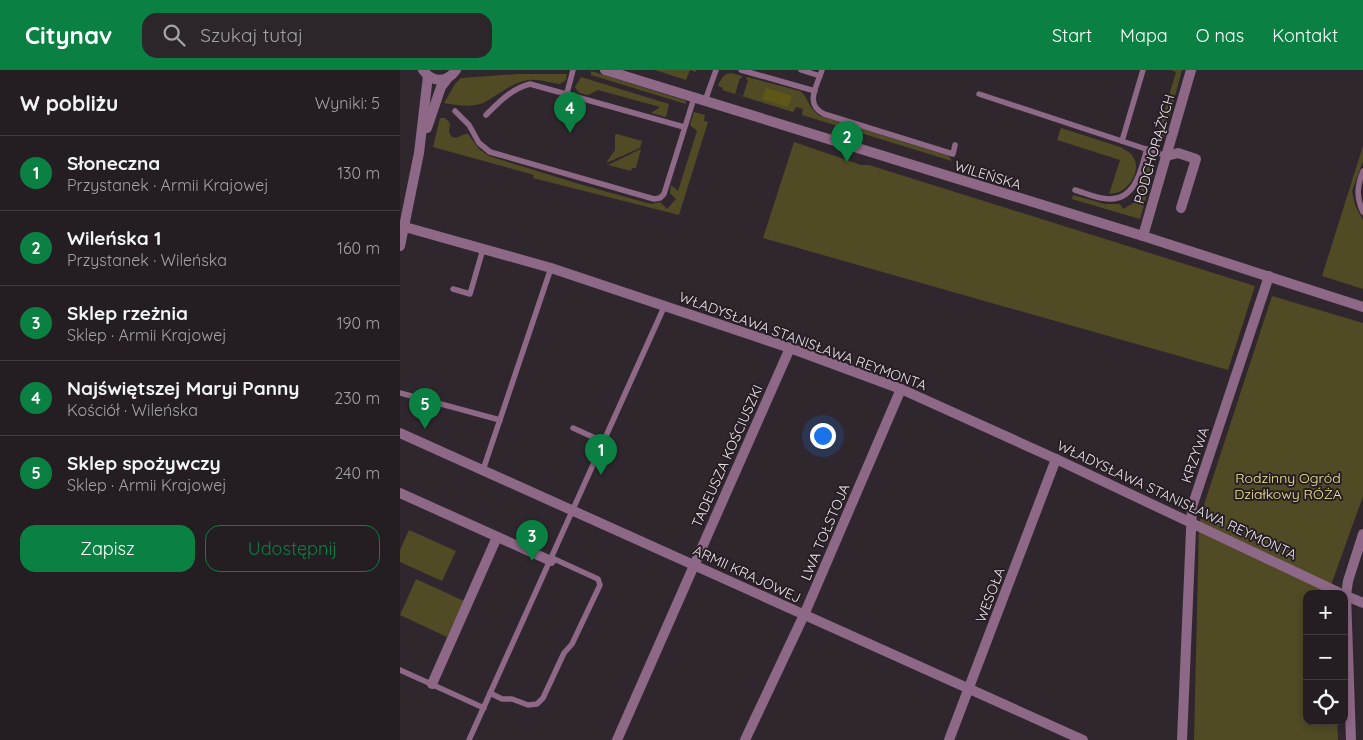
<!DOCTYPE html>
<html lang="pl">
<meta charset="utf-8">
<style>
:root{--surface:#241d22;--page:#2c262a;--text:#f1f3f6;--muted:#a3a2a5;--line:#413b40;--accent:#0b8043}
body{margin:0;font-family:Quicksand,sans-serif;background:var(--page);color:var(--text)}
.controls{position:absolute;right:15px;bottom:15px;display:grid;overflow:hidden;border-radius:10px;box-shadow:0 2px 8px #0003}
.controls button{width:45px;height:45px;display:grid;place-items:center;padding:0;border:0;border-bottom:1px solid var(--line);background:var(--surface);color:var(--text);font:25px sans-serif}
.you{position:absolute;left:422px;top:365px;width:18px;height:18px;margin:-12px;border:4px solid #fff;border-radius:50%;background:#1a73e8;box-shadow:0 0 0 8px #1a73e833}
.badge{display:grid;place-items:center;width:32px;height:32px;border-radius:50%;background:var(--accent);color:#fff;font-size:16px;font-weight:700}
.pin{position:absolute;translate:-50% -41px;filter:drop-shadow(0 1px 2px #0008)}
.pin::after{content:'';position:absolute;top:26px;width:18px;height:15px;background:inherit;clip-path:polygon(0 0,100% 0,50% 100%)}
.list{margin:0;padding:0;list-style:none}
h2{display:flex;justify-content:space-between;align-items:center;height:65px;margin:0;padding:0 20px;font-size:21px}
h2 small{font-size:16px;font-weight:400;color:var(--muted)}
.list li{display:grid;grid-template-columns:32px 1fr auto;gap:15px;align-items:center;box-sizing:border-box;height:75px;padding:0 20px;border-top:1px solid var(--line)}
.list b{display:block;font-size:19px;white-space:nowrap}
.list p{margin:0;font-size:16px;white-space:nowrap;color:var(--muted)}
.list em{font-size:16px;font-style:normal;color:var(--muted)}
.actions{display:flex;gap:10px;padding:15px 20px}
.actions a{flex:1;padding:11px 0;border:1px solid var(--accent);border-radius:15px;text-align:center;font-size:18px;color:var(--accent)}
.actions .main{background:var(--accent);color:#fff}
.icon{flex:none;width:28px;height:28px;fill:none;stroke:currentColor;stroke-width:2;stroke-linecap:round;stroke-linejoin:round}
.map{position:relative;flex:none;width:963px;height:670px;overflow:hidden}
header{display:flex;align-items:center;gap:30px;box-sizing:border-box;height:70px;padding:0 25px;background:var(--accent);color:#fff}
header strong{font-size:24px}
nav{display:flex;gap:28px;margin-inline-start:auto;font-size:18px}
.search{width:350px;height:45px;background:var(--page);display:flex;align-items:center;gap:12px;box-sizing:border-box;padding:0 18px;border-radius:15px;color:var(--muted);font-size:19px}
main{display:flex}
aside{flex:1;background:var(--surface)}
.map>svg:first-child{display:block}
</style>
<header>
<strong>Citynav</strong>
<div class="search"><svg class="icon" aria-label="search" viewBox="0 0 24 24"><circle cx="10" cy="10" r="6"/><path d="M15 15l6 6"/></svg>Szukaj tutaj</div>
<nav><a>Start</a><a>Mapa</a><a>O nas</a><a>Kontakt</a></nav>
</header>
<main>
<aside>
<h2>W pobliżu<small>Wyniki: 5</small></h2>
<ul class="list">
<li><span class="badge">1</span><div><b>Słoneczna</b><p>Przystanek · Armii Krajowej</p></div><em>130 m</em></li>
<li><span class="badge">2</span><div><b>Wileńska 1</b><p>Przystanek · Wileńska</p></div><em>160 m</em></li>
<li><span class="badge">3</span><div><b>Sklep rzeżnia</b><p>Sklep · Armii Krajowej</p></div><em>190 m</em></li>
<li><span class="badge">4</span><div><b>Najświętszej Maryi Panny</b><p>Kościół · Wileńska</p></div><em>230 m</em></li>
<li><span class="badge">5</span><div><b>Sklep spożywczy</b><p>Sklep · Armii Krajowej</p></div><em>240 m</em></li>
</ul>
<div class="actions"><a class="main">Zapisz</a><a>Udostępnij</a></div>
</aside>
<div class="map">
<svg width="963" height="670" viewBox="0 0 963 670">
<rect width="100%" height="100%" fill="#30272e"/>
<g fill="#504b25">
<path d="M255,0H296V2L290,0L286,10Z"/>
<path d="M771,0H782L763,71L754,76L776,2Z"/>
<path d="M191,1L286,31V34L191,5Z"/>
<path d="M331,3L342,6V8H340L335,24L343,26L348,10L346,9L347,7L400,21C409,28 409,40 420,46L549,86L552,91L402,45L403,39L396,37L393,42L322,20L323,18L318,16C321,9 323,4 331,3Z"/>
<path d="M119,4H167L166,10L160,14C150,13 139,9 129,10C111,12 98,26 83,33C70,38 56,35 44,33L55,14L61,8Z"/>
<path d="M181,7L269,34L266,47L251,43L260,37L198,20L188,25L179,23L175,17Z"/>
<path d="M294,42L305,45L304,51L308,52L279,145L133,108L134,105L33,77L40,48H45L50,53L49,63L52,67C59,69 62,63 68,64L79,79L89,86L179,114L251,134L260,132L267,139L276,129L270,123L271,115L278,121L297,61L290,55Z"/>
<path d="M661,58L720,77C725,80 731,82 733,87C741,98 732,115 721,121C718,123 713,123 709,124L720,90L657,70Z"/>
<path d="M217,64L242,71L240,78L206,93L215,80V65Z"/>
<path d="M394,72L461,95H469L855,216L828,300L363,168Z"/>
<path d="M963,76V91L952,121L955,135L963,150V219L922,206Z"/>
<path d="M241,79L236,98H232L231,101L208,95Z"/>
<path d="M749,91L754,100L740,149L672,129L673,125L705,134H720L723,139L732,134L745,123L739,118L743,111Z"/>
<path d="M872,226L963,253V426L930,518V524H907V651H937L938,670H794L799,455L803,438Z"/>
<path d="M9,460L56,481L42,511L0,492V480Z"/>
<path d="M16,509L64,531L47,567L0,545Z"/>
</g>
<path fill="#5f5717" d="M366,18L392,26L388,37L362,29Z"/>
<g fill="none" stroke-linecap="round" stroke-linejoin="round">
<g stroke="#8e6887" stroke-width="5.5">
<path d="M341,0L415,21"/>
<path d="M401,0L420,6"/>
<path d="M422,0C417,16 404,34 424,44L553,84L555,75"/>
<path d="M167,23L173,0"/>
<path d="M579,24L767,86"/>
<path d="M305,31L316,0"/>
<path d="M55,41L69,55L79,73L90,82L254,129L260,128L264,124L294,28"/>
<path d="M86,45C99,32 111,19 130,14L284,57"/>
<path d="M722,71L743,0"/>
<path d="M963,101C957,116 956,127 963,142"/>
<path d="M675,120C685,123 698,129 709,129C736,130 741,99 747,79"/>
<path d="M53,219L70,224L83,179"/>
<path d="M0,323L100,350"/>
<path d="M173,358L204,372"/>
<path d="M83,400L151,198"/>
<path d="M0,600L84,638"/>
<path d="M90,623L102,629H112L128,635L137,634L143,628L164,583L172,574L200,515L198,509L152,488"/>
<path d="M69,670L265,235"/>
</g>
<g stroke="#8e6887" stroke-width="10">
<path d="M767,86L778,83L796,89L781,138"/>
<path d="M5,157L151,198L390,278L501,319L656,389L942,524"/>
<path d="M743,166L791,0"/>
<path d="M0,363L683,670"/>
<path d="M0,423L151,491"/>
<path d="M944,525L963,533"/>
<path d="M32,614L97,467"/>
<path d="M217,670L390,278"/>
<path d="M345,670L404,545L501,319"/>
<path d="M549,670L656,389"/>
<path d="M782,670L792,437L869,206"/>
<path d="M951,670L946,525L948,511L963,464"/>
</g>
<g stroke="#8e6887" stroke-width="10">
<path d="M23,0C32,13 47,13 56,0"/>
<path d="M205,0L743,166L963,237"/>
<path d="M27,58L41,17L47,9"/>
<path d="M0,176L19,83L28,6"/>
</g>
</g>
<g text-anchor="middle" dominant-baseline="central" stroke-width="4" stroke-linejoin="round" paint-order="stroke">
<g font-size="14" fill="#eae4e9" stroke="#261e24">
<text transform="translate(754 79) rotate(-74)">PODCHORĄŻYCH</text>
<text transform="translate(588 105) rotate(17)">WILEŃSKA</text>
<text transform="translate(403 271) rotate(20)">WŁADYSŁAWA STANISŁAWA REYMONTA</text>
<text transform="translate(795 385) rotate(-71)">KRZYWA</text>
<text transform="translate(327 386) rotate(-66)">TADEUSZA KOŚCIUSZKI</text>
<text transform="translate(777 430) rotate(25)">WŁADYSŁAWA STANISŁAWA REYMONTA</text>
<text transform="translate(425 462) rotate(-67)">LWA TOŁSTOJA</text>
<text transform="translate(347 504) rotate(25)">ARMII KRAJOWEJ</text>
<text transform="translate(590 525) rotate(-69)">WESOŁA</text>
</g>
<g font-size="14" fill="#f2e78c" stroke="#261e24">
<text x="888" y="408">Rodzinny Ogród<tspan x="888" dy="16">Działkowy RÓŻA</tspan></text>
</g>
</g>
</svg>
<div class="controls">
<button>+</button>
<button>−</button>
<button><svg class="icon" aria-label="locate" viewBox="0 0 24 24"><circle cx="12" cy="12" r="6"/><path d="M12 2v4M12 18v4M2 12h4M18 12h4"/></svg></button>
</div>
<div class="you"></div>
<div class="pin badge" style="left:201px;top:405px">1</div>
<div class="pin badge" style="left:447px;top:92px">2</div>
<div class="pin badge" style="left:132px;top:491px">3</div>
<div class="pin badge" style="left:170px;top:63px">4</div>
<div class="pin badge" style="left:25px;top:359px">5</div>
</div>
</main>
